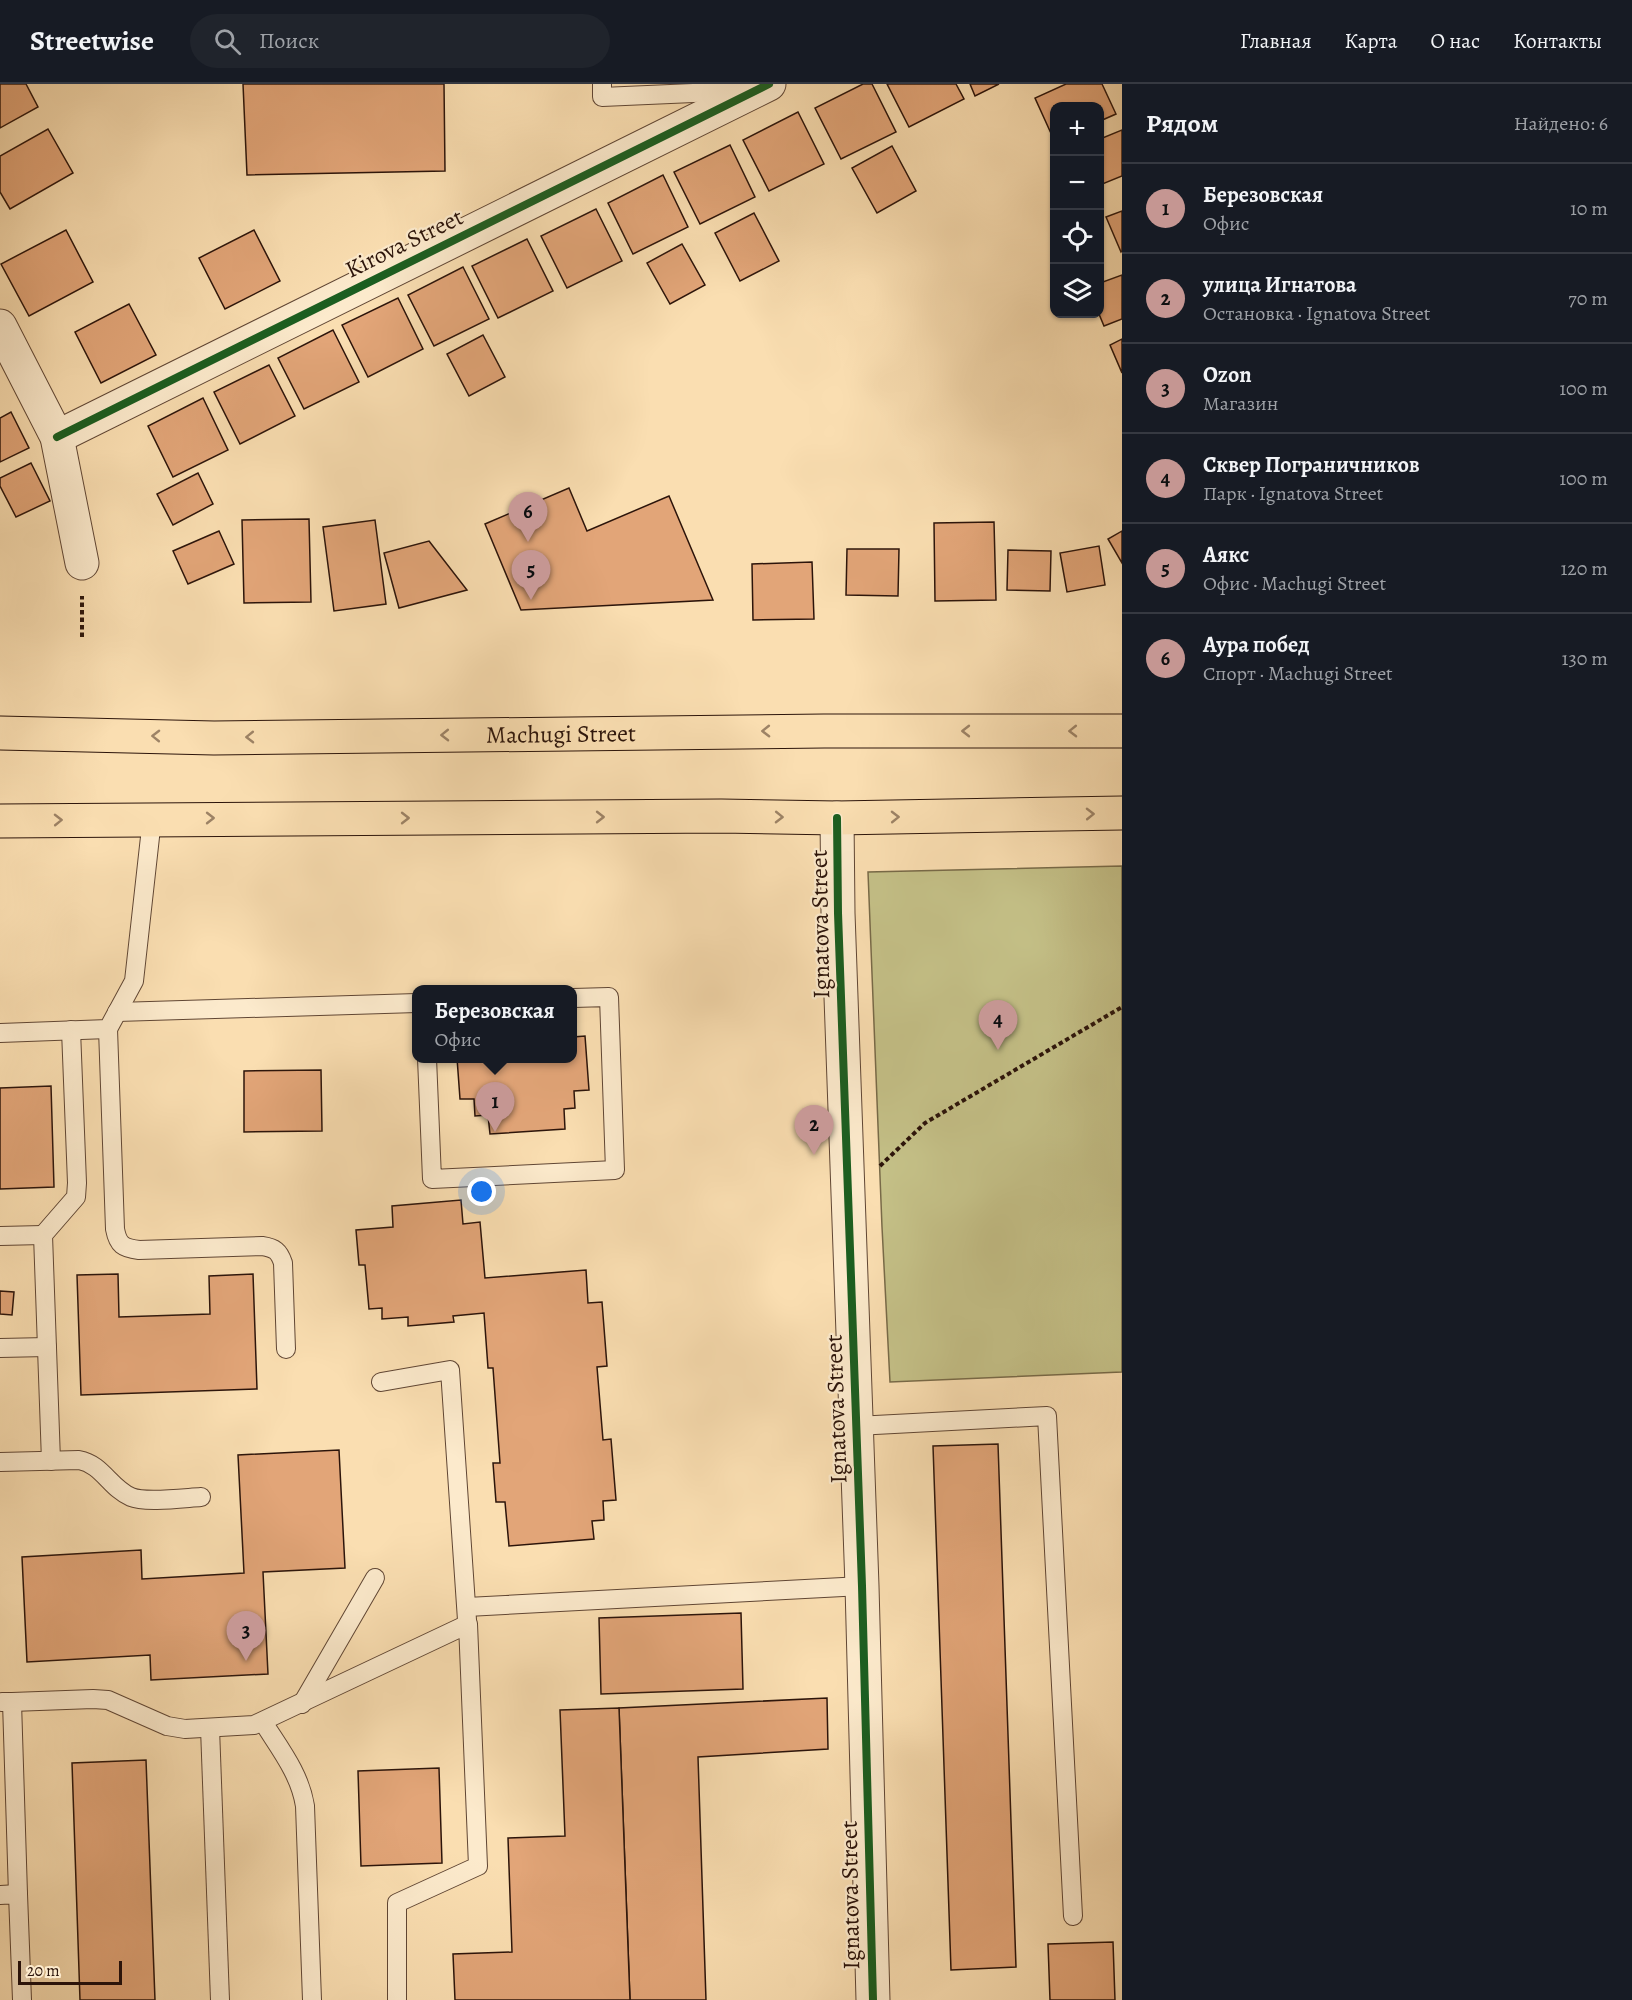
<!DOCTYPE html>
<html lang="ru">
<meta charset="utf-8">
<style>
:root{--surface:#171b24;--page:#20242c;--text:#f1f3f6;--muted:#9ea1a6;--line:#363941;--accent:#c59692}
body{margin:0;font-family:Alegreya,serif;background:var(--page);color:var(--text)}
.controls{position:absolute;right:18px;top:18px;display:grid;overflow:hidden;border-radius:12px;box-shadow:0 2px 4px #0004}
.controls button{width:54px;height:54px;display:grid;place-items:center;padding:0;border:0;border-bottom:2px solid var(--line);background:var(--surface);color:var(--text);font:30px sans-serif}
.scale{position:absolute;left:18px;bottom:15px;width:104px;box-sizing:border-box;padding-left:6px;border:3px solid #2c140a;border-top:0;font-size:16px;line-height:21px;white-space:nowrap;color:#2c140a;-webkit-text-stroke:4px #fceacc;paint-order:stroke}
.you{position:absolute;left:482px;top:1108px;width:21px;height:21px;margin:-15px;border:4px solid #fff;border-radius:50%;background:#1a73e8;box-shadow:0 0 0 9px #1a73e833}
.badge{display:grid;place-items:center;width:39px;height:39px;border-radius:50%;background:var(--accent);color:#111;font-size:20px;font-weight:700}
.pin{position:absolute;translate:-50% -50px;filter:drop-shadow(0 2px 3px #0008)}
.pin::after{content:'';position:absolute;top:32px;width:21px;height:18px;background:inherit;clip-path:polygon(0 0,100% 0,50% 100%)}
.popup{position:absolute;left:412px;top:901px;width:165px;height:78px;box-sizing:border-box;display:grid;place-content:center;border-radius:12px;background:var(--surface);filter:drop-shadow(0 2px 4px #0005);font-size:20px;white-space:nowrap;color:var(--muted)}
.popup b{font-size:22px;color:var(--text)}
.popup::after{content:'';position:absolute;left:50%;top:100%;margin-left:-12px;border:12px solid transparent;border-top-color:var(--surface)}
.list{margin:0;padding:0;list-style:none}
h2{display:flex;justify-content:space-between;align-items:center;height:78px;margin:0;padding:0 24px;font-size:26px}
h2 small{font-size:20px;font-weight:400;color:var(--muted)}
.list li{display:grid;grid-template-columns:39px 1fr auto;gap:18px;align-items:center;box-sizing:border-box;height:90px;padding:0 24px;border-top:2px solid var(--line)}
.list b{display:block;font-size:22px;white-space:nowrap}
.list p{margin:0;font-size:20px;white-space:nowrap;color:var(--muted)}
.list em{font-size:20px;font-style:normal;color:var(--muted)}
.icon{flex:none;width:33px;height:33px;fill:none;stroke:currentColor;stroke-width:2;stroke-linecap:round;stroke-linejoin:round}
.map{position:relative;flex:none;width:1122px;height:1916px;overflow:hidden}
header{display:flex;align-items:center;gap:36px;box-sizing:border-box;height:84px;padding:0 30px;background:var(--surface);border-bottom:2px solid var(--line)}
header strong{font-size:28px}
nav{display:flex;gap:33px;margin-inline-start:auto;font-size:21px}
.search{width:420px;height:54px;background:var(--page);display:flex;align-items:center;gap:15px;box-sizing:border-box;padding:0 21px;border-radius:33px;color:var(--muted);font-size:22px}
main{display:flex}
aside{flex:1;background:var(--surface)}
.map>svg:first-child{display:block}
</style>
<header>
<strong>Streetwise</strong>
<div class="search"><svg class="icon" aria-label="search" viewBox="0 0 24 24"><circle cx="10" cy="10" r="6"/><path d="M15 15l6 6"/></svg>Поиск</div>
<nav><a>Главная</a><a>Карта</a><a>О нас</a><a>Контакты</a></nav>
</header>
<main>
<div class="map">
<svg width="1122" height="1916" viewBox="0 0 1122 1916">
<rect width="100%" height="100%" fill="#fadeb1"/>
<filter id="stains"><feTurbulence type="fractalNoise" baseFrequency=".00333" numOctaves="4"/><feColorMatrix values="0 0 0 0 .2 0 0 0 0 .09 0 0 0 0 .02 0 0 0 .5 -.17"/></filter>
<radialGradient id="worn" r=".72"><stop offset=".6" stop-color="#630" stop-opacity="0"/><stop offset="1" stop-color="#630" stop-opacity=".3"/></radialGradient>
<path fill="#c4c087" stroke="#786a48" stroke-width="1.5" d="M1122,782V1288L890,1298L882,1143L868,788Z"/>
<g fill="#e2a578" stroke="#2c140a" stroke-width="1.5">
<path d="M0,0H26L38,23L0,44Z"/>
<path d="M243,0H444L445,87L247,91Z"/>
<path d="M863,0H872L896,48L841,75L815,24Z"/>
<path d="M887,0H956L964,15L909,43Z"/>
<path d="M970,0H999L975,12Z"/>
<path d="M1066,0H1102L1116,30L1100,37V22H1054V56L1035,14Z"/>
<path d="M798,28L824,80L769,107L743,56Z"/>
<path d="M48,45L73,89L10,125L0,108V72Z"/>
<path d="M1122,46V92L1100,101V55Z"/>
<path d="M730,61L755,113L700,140L674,88Z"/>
<path d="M892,62L916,107L877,129L852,84Z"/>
<path d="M663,91L688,143L633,170L608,119Z"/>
<path d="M596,125L622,177L567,204L541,152Z"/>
<path d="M1122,127V167L1121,168L1106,133Z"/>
<path d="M754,129L779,177L740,197L715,149Z"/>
<path d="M66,146L93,198L29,232L1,180Z"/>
<path d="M254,146L280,197L225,225L199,174Z"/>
<path d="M527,155L553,207L498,234L472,182Z"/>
<path d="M682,160L705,201L670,220L647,179Z"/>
<path d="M463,183L489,235L434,262L408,211Z"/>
<path d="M1122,191V235L1104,242L1099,230L1100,199Z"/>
<path d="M398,214L423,265L368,293L342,241Z"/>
<path d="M129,220L156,271L101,299L75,248Z"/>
<path d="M333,246L359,298L304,325L278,274Z"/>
<path d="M483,251L505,293L469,312L447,270Z"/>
<path d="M1122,255V289L1110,261Z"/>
<path d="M269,281L295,332L240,360L214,308Z"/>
<path d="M203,314L228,366L173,393L148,342Z"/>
<path d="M11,328L29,364L0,378V334Z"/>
<path d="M31,379L50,417L16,433L0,402V394Z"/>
<path d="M198,389L213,420L173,441L157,410Z"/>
<path d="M569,404L587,447L669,412L713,516L521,526L485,440Z"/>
<path d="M309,435L311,518L244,519L242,436Z"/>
<path d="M375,436L386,520L334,527L323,443Z"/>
<path d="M994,438L996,516L935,517L934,439Z"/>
<path d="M219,447L234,480L188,500L173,467Z"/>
<path d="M1122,447V479L1108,455Z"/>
<path d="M429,457L467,506L399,524L384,469Z"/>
<path d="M1099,462L1105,501L1067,508L1060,469Z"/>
<path d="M847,465H899L898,512L846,511Z"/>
<path d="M1008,466L1051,467L1050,507L1007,506Z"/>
<path d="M812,478L814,535L753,536L752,480Z"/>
<path d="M585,952L589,1006L574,1007L575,1024L564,1025L565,1045L490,1050L488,1031L475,1032L474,1015H460L457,974H573V953Z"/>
<path d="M321,986L322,1047L244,1048V987Z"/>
<path d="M51,1002L54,1103L0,1105V1004Z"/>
<path d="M461,1116L463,1140L480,1138L485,1194L586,1186L588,1219L602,1218L607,1282L597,1283L603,1356L611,1355L616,1416L603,1417L604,1436L592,1437L594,1455L509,1462L505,1418H496L493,1379H500L493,1284H488L484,1229L453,1232L454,1238L408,1242V1233L382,1235V1224L369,1225L365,1181H359L356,1146L393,1143L392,1122Z"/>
<path d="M118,1190L119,1233L210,1230L209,1192L253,1190L257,1305L81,1311L77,1191Z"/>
<path d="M0,1207L14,1208L12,1231L0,1230Z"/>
<path d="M998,1360L1016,1883L951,1886L933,1362Z"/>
<path d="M339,1366L345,1484L263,1488L268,1590L151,1596L150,1571L27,1578L22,1473L141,1466L142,1495L244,1489L238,1371Z"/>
<path d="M741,1529L743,1605L601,1610L599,1534Z"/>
<path d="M827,1614L828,1665L698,1673L706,1916H630L619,1624Z"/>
<path d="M619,1624L630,1916H455L453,1870L512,1868L508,1754L565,1752L560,1626Z"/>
<path d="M146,1676L155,1916H80L72,1679Z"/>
<path d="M439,1684L442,1779L361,1782L358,1687Z"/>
<path d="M1113,1858L1115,1916H1050L1048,1860Z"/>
</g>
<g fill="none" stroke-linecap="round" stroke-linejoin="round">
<g stroke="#604634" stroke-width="20">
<g id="service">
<path d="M602,0V13L739,7"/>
<path d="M117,928L417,919"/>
<path d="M108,945L115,1145C118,1161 123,1164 139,1166L262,1162C275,1164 279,1167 283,1179L286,1265"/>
<path d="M0,949L108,945L134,897L152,735"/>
<path d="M427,974L432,1095L615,1086L609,913L573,914"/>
<path d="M0,1152L43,1151"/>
<path d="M0,1264L47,1263"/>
<path d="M381,1298L450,1286L467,1536"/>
<path d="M856,1342L1047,1332L1073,1832"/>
<path d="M51,1377L43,1151L76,1113L77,1099L71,946"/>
<path d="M0,1378L79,1376C102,1380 110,1404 131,1413C145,1419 184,1414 201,1413"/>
<path d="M467,1523L862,1502"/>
<path d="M2,1618H12L18,1810"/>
<path d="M12,1618L93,1615L108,1616L167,1642L185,1645L254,1641L468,1540L478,1782L397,1819V1916"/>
<path d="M302,1620L375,1494"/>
<path d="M263,1638C280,1665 300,1690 305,1722L312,1916"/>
<path d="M210,1644L220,1916"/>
<path d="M0,1811L18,1810L22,1916"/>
</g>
</g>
<g stroke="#604634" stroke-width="35">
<g id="minor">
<path d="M0,242L57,353L82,479"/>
<path d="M57,353L769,0"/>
</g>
</g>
<g stroke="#604634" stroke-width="35">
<path id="tertiary" d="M837,734L838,829L862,1502L873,1916"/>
</g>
<g stroke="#2c140a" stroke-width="35">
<g id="primary">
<path id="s1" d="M0,649L214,654L824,647H1122"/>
<path d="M0,737L721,732L837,734L1122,729"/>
</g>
</g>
<g stroke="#2c140a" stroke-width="4" stroke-dasharray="4.5 3" stroke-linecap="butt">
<path d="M82,553V512"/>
<path d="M880,1082L925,1039L1122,923"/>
</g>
<use href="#service" stroke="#fceacc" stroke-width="18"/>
<use href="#minor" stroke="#fceacc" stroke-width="33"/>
<use href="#tertiary" stroke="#fceacc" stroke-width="33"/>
<use href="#primary" stroke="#fadeb1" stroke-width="33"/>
<g stroke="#fceacc" stroke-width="11">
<g id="cycleway">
<path d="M57,353L769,0"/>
<path d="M837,734L838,829L862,1502L873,1916"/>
</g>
</g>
<use href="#cycleway" stroke="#1b5e20" stroke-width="8"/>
</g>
<defs><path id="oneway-chevron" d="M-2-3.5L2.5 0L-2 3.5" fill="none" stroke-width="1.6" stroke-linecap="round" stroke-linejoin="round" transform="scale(1.5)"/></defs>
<g stroke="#9d8366">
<use href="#oneway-chevron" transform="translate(766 647) rotate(179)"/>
<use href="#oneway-chevron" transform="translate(966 647) rotate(-180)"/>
<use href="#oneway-chevron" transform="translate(1073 647) rotate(179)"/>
<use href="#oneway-chevron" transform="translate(445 651) rotate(179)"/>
<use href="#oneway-chevron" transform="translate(156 652) rotate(-179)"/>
<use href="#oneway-chevron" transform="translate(250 653) rotate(179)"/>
<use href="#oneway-chevron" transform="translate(1090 730) rotate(-1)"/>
<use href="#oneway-chevron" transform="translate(600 733)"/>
<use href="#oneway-chevron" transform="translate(779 733) rotate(1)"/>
<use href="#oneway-chevron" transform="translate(895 733) rotate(-1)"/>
<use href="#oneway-chevron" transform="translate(210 734)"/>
<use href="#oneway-chevron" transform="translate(405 734)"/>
<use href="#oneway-chevron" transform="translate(58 736) rotate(-1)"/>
</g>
<g text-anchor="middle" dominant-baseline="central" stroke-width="4.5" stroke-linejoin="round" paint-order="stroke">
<g font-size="24" fill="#2c140a" stroke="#fceacc">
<text transform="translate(404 159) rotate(-26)">Kirova Street</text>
<text stroke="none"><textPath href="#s1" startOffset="561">Machugi Street</textPath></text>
<text transform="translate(820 840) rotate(-91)">Ignatova Street</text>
<text transform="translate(836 1325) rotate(-92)">Ignatova Street</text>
<text transform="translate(850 1811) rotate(-91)">Ignatova Street</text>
</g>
</g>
<rect width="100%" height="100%" filter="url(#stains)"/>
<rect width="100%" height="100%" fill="url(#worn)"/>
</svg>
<div class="controls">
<button>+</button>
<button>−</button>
<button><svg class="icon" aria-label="locate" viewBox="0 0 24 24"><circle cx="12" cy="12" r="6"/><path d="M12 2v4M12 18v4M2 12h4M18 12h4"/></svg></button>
<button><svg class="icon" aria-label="layers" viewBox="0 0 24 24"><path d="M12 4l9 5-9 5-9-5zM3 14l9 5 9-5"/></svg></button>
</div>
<div class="scale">20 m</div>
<div class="you"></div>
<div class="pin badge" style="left:495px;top:1048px">1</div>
<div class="popup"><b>Березовская</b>Офис</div>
<div class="pin badge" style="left:814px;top:1071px">2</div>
<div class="pin badge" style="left:246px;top:1577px">3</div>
<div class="pin badge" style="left:998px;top:966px">4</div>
<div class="pin badge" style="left:531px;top:516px">5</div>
<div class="pin badge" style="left:528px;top:458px">6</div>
</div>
<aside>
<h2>Рядом<small>Найдено: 6</small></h2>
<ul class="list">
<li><span class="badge">1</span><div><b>Березовская</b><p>Офис</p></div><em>10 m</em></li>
<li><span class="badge">2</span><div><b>улица Игнатова</b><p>Остановка · Ignatova Street</p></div><em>70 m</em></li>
<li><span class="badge">3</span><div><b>Ozon</b><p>Магазин</p></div><em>100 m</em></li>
<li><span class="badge">4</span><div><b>Сквер Пограничников</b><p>Парк · Ignatova Street</p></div><em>100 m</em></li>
<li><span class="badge">5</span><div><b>Аякс</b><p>Офис · Machugi Street</p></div><em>120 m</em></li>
<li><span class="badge">6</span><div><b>Аура побед</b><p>Спорт · Machugi Street</p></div><em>130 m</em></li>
</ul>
</aside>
</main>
